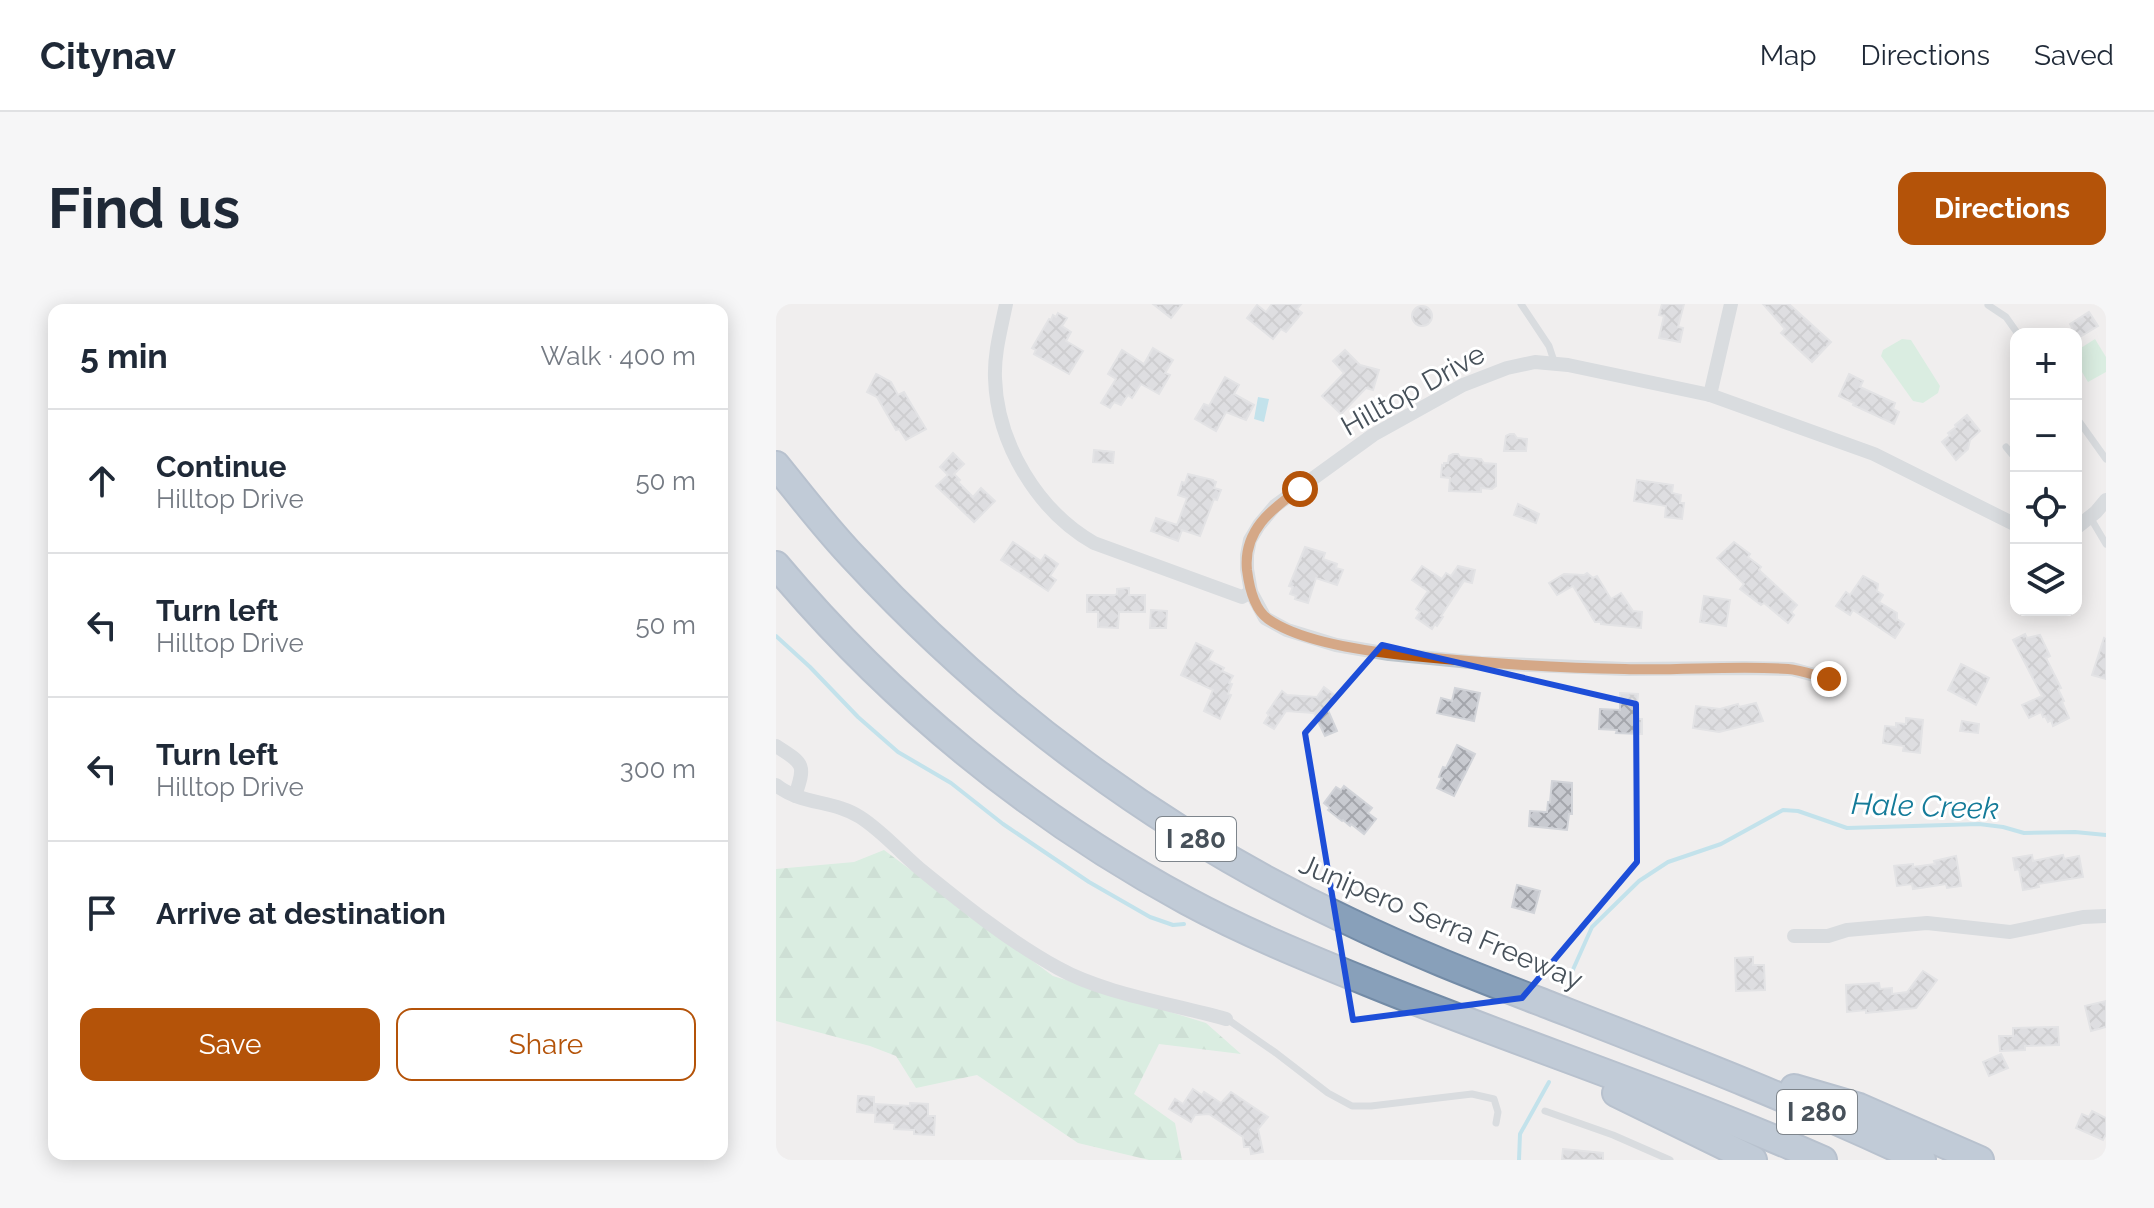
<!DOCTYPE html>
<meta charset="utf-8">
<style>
:root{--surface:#fff;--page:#f6f6f7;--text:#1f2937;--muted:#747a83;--line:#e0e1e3;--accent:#b45309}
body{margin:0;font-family:Raleway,sans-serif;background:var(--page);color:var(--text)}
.controls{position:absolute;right:24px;top:24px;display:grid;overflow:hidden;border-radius:16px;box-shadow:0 4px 20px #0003}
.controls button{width:72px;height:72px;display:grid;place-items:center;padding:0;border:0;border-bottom:2px solid var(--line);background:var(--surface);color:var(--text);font:40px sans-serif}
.stop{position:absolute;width:24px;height:24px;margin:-18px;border:6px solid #b45309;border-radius:50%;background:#fff}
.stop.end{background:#b45309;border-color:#fff;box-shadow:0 2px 8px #0008}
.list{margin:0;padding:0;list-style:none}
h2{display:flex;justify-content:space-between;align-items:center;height:104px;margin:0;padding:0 32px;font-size:34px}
h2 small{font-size:26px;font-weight:400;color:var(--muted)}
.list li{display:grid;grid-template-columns:52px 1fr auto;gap:24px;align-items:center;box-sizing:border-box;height:144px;padding:0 32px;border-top:2px solid var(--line)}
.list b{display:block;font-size:30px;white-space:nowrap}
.list p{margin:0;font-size:26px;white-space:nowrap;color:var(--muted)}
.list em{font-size:26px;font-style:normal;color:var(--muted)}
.actions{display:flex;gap:16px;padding:24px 32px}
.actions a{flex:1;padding:18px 0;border:2px solid var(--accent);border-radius:16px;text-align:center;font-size:28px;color:var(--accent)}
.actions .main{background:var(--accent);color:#fff}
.icon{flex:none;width:44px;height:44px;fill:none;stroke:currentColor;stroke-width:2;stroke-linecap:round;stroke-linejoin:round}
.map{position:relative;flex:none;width:1330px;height:856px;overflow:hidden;border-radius:16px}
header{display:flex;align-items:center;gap:48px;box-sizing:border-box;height:112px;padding:0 40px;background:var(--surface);border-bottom:2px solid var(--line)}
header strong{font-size:38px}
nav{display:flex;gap:44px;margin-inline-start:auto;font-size:28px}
.intro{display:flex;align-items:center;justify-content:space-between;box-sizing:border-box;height:192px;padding:0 48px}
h1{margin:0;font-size:56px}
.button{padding:20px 36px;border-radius:16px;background:var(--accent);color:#fff;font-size:28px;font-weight:700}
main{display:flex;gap:48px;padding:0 48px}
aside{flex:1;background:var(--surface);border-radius:16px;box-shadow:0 4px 20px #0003}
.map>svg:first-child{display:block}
</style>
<header>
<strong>Citynav</strong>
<nav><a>Map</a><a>Directions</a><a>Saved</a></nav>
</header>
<div class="intro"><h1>Find us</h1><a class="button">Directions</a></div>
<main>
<aside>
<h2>5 min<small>Walk · 400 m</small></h2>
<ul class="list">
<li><svg class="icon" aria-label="ahead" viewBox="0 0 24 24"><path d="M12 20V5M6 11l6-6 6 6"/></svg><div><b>Continue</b><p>Hilltop Drive</p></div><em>50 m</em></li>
<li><svg class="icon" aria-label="left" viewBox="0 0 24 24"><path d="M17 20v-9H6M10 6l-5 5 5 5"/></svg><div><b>Turn left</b><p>Hilltop Drive</p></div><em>50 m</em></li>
<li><svg class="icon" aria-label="left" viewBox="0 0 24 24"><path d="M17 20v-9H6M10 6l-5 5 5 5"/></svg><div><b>Turn left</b><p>Hilltop Drive</p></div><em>300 m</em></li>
<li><svg class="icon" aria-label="arrive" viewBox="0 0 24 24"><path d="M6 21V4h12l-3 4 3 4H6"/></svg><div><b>Arrive at destination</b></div></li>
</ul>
<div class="actions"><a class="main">Save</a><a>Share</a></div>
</aside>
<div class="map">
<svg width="1330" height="856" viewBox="0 0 1330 856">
<defs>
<pattern id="forest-firs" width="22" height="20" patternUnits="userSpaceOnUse" patternTransform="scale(2)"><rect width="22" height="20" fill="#beecd0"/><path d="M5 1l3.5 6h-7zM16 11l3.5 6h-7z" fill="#a5ccb5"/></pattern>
<pattern id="building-cross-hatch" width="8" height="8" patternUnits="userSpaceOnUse" patternTransform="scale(2)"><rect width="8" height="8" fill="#c8cad0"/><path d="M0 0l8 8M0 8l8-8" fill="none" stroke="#a4a6ac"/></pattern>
</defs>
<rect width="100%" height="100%" fill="#f0eeee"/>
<g fill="#beecd0">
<path d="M1126,35L1135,36L1164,82L1162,89L1147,99L1137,97L1105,52L1107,46Z"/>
<path d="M1319,35L1330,53V68L1312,78L1300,58V47Z"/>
</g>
<path fill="url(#forest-firs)" d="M108,546L277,672L430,719L465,750L383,740L358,790L399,819L406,856H373L302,839L201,771L140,784L120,752L94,742L0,717V565L78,558Z"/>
<path fill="#8dd3e7" d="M482,93L493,95L488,118L478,115Z"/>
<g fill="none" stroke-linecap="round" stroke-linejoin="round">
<g stroke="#8dd3e7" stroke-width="4">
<path d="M0,332L34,363L82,413L122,448L175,479L227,520L313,578L374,613L397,621L408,620"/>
<path d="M763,668L795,670L816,623L863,577L892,558L945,540L1007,506L1022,507L1071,524L1203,520L1227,523L1248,529L1299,528L1330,531"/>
<path d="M743,856L744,830L773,778"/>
</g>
</g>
<g fill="url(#building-cross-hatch)" stroke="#d2d4d9" stroke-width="2">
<path d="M377,0H406L395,14Z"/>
<path d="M496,0H525L521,5L526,9L510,28L505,25L497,35L471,14L481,1L490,8Z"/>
<path d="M886,0H908L902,23L907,24L904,38L883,34L888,12L883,11Z"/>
<path d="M987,0H1013L1055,38L1036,58L1005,29L1009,25Z"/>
<circle cx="646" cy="12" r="10"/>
<path d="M1313,8L1322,22L1302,34L1294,20Z"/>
<path d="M282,9L291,14L286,22L295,28L290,37L307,47L293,70L258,50L260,46L256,44L273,15L275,16L277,11L280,13Z"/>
<path d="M377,44L397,56L389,69L394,71L383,90L365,80L356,94L352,91L345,101L338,98L334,104L325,99L340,75L332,70L346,46L368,60Z"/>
<path d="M569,46L584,61L603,66L597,86L590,84L565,110L546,92L568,69L557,57Z"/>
<path d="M100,70L115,78L122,91L128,88L150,125L130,136L123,125L120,126L101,93L91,88Z"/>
<path d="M1073,70L1087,77L1084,83L1119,99L1117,105L1123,108L1118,120L1077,101L1078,99L1063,92Z"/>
<path d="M449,73L463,81L458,90L478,101L470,116L450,108L440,127L419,115L428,100L433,102Z"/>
<path d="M1191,111L1204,127L1194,136L1192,145L1180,156L1166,138L1174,131L1172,129L1180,123L1179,121Z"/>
<path d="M734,130H738L741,134L751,135L750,147H728L730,132Z"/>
<path d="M318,146L338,148L337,159L317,158Z"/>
<path d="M177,149L188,160L178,170L184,176L182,178L197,193L205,184L219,197L198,218L160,182L172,171L164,163Z"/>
<path d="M677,150H682L684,153L705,155L708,159L720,160V182L716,185L705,184V188L673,187L674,174L665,173L666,161L668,162V159H672L673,152Z"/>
<path d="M412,170L437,176V177L440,178L438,184L445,186L441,196L438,195L424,232L406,226L402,237L375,227L380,214L401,221L411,194L402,191L406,178L409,179Z"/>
<path d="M861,176L897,181L896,189L905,191L904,199H908L906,215L889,213L890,202L858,197Z"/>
<path d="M742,200L763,210L760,219L738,211Z"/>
<path d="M237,238L265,257L269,251L282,260L274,272L280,276L272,287L225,256Z"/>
<path d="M958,238L974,250L972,253L985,263L983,266L1021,301L1015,308L1018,311L1012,319L988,299L985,301L964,285L968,280L941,254Z"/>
<path d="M529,243L549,249L547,255L561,260L560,264L567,266L561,281L540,274L532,299L519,295L520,292L514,290L517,283L513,282Z"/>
<path d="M646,262L666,275L670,269L675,272L682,262L699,266L696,279L688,277L665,312L667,313L661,322L659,320L656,325L640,314L644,308L640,305L652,287L636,276Z"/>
<path d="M811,269L817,274L821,272L835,295L845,289L857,307L866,308L865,324L825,320V318H819L797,282L781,291L773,279L788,270L808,271Z"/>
<path d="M1087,272L1102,280L1101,287L1107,291L1103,298L1121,309V315L1128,320L1119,334L1077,306L1074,311L1060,302L1070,288L1074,291Z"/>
<path d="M353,284V291H369V308H343L342,324L322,323V308H311V291H339L341,290V285Z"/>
<path d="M928,292L954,296L950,322L924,318Z"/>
<path d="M375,306L391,307L390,324H374Z"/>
<path d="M1249,330L1251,334L1264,331L1274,352L1270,354L1285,384L1282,385L1288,397L1286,398L1293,414L1277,422L1275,416L1272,418L1269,412L1267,413L1265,408L1253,414L1246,401L1266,392L1237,336Z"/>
<path d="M1328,334L1330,335V375L1316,371Z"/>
<path d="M420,339L437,347L432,356L448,364L446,367L457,372L453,379L456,380L452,390L455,391L444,415L428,407L437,386L405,371Z"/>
<path d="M1185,360L1213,374L1200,401L1172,386Z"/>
<path d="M548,383L560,392L551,404L561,427L549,432L538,409L510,407L498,425L488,419L493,411L491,409L506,387L511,391L541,393Z"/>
<path d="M679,384L704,389L698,417L661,409L665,394L676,397Z"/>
<path d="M844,389L862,390L860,415H866V430L840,429L841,426L823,425L824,405L844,406Z"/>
<path d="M980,399L987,417L943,428L917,424L920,402L944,405L962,400L963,403Z"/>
<path d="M1130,414L1147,416L1144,449L1127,447L1128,442L1107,439L1109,422L1120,423V419L1130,420Z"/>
<path d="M1186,417L1203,420L1202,429L1184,427Z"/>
<path d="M681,441L699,450L678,492L661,484L666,474L663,473L667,463L670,464Z"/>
<path d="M776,477L796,479V510H793L791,526L753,522L754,507L771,508L772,498H774Z"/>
<path d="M568,482L596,504L592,509L600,515L588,530L575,520L574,522L567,516L566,517L552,506L554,504L548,499L560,483L565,486Z"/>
<path d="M1256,551L1257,557L1287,551L1288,555L1303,552L1307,573L1262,580L1263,583L1247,586L1243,565L1239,566L1237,554Z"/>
<path d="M1180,552L1185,582L1171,584L1170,580L1137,585L1136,580L1121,582L1118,562L1137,560V563L1159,560L1158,557Z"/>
<path d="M741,581L764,587L758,609L736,603Z"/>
<path d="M977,653V661H988L989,686L960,687L959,654Z"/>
<path d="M1147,667L1161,676L1140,704L1090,709V706L1071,708L1070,681L1103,679L1104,685L1116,684V690L1131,688Z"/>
<path d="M1330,697V723L1315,727L1309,702Z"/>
<path d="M1282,723L1283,741L1249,742V746L1224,747L1223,732H1237V724Z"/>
<path d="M1225,750L1232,764L1213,772L1207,758Z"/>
<path d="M417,785L426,791L428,788L445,799L455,788L492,813L482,825L487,848L475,850L474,843H468L467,833L433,810L419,811L415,818L393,805L399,795L407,800Z"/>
<path d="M82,792L98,793V809L81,808Z"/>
<path d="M134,799L152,800V812H159L158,831L138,830V826L118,825L119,819L99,818L100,800L134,802Z"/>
<path d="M1316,807L1330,814V830L1327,836L1300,824L1306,810L1313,813Z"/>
<path d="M787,845L827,849V856H786Z"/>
</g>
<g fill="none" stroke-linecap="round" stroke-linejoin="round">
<g stroke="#738ba6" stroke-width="30">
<g id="highway">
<path d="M0,161C26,193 51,226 79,255C219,406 386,530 572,617C638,649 706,675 773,701C899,750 1024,798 1146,856"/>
<path d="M0,261C114,397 254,512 411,597C472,630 537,656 601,682C749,742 901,791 1047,856"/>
<path d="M1018,784L1083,803L1204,856"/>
<path d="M840,789L977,856"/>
</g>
</g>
<g stroke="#bdc5cc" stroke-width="7">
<path d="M745,0L773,42L779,60"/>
<path d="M1212,1L1230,13L1242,30"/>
<path d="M1300,113L1330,155"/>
<path d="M1230,143L1240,155"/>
<path d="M1314,213L1330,240"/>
<path d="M451,715L500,749L552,789L576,802H595L696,790L718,795L722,808L720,819"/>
<path d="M769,807L837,831L894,856"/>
</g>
<g stroke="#bdc5cc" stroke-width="14">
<path d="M230,0C225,25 218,49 219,74C221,140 262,207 318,239L466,293L475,288"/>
<path d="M934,91L955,0"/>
<path d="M1300,224L1320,208L1330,196"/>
<path d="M1053,375L1016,365L969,364L850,365L705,359L613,350L560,341L511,326L489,314L475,288L471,265V251L474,236L483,221L499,202L597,131L687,81L731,64L759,58L792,61L934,91L1098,150L1240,221"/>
<path d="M0,442C28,460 30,460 19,492"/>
<path d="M0,481C25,501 58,496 84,513C106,527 124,548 144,565C187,600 233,637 282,664C328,690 398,700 450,715"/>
<path d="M1018,632H1052L1071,626L1151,619L1234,628L1307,613L1330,612"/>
</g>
<use href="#highway" stroke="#88a0ba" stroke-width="26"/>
</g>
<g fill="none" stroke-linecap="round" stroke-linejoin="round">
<path stroke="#b45309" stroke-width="10" d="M524,185C495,205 467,227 471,266C473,282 478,305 492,315C526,339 596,348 637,352C708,359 778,364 849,365C903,367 958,361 1012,365C1026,366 1040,372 1053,375"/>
</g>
<path d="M0 0H1330V856H0ZM606,341L860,400L861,558L746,694L577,716L529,429Z" fill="#f0eeee" fill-opacity=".55" fill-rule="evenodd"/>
<path fill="none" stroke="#1d4ed8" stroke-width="6" stroke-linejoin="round" d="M606,341L860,400L861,558L746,694L577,716L529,429Z"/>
<g text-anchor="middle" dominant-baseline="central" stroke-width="6" stroke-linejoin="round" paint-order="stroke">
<g fill="#fff" stroke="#7e858c" stroke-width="2">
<rect x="380" y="513" width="80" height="44" rx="6"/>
<rect x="1001" y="786" width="80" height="44" rx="6"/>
</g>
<g font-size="26" font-weight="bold" fill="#47515a">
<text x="420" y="535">I 280</text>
<text x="1041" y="808">I 280</text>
</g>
<g font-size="28" fill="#47515a" stroke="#fff">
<text transform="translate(637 86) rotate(-29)">Hilltop Drive</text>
<text transform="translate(665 618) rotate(23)">Junipero Serra Freeway</text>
</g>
<g font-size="30" font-style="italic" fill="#147b99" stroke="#fff">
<text transform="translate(1149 502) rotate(2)">Hale Creek</text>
</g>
</g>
</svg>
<div class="controls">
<button>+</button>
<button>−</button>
<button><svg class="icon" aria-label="locate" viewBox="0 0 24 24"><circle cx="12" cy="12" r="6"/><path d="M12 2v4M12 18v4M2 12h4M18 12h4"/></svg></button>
<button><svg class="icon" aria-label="layers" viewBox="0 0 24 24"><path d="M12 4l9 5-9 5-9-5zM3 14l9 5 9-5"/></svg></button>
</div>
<div class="stop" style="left:524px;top:185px"></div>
<div class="stop end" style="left:1053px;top:375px"></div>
</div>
</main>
